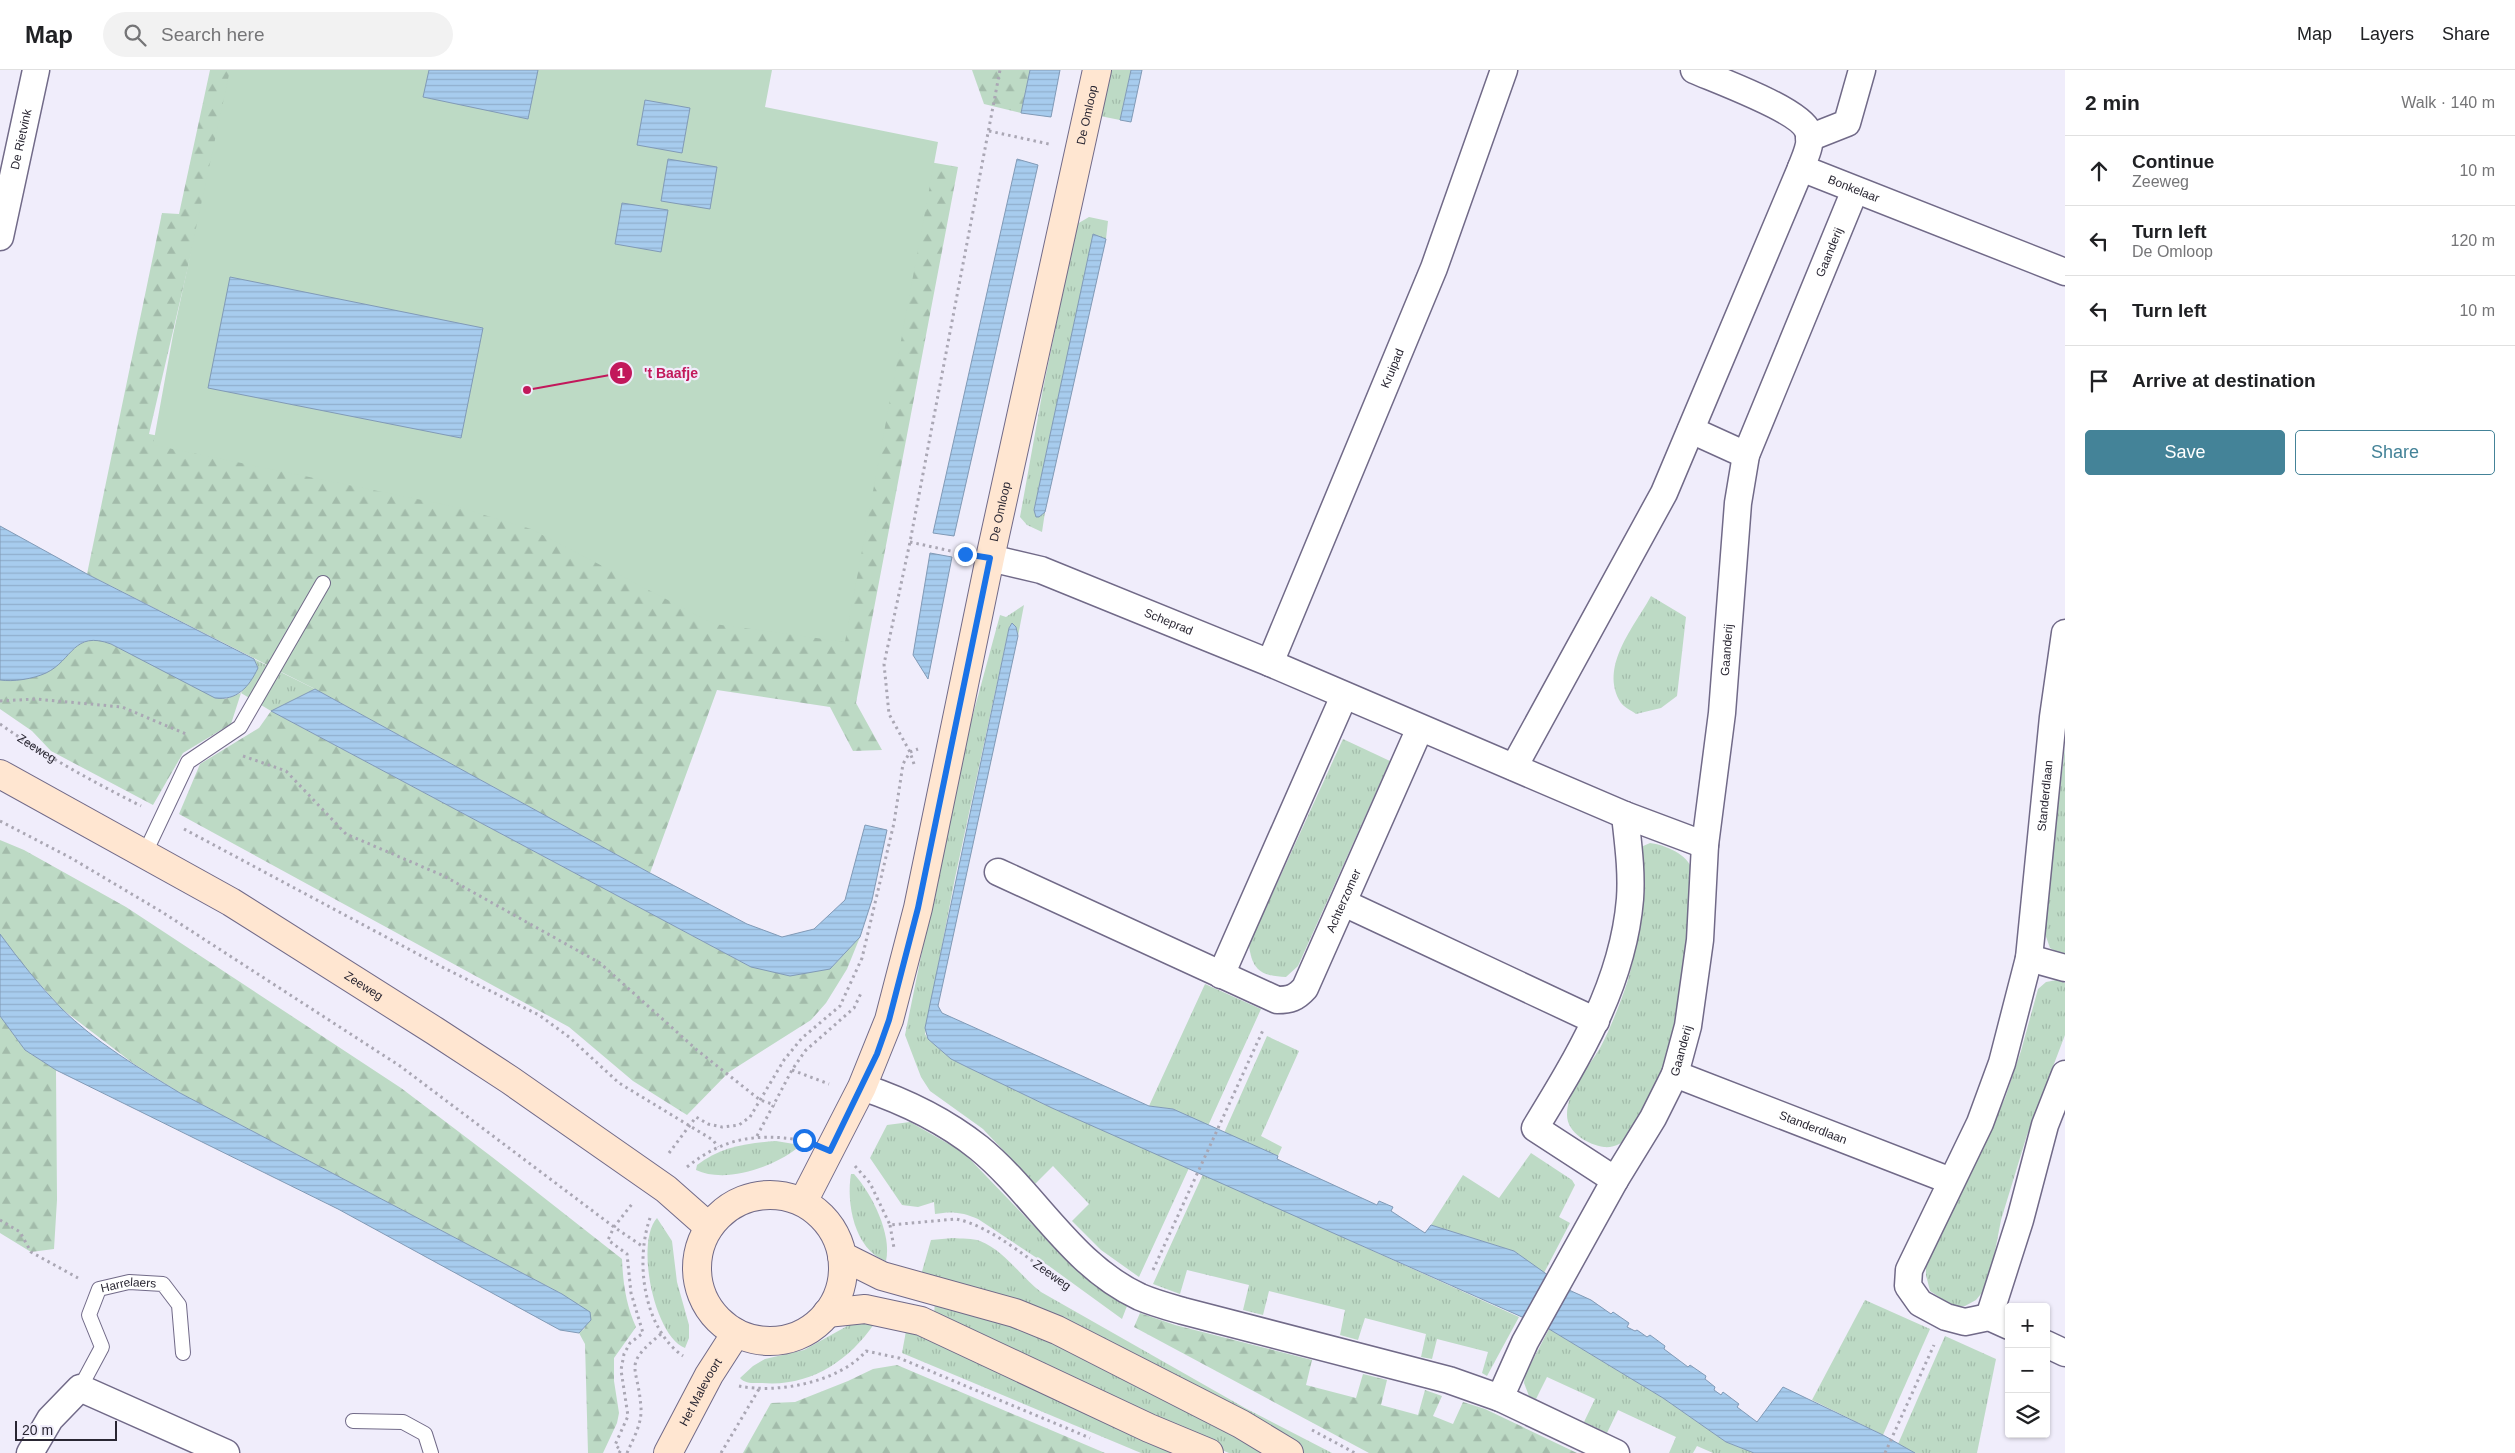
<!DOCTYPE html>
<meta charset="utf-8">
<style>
:root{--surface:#fff;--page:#f2f2f2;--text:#202124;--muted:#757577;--line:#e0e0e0;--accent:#448398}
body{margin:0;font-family:Helvetica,sans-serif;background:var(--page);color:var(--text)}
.controls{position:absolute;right:15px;bottom:15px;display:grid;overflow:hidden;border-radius:5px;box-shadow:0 1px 4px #0004}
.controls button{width:45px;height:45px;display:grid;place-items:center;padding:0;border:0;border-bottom:1px solid var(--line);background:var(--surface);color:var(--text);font:25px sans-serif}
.scale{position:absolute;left:15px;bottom:12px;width:102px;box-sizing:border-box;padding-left:5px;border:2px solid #292632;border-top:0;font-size:14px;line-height:18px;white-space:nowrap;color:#292632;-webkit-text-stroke:4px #f0edfb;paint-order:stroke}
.stop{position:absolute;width:15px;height:15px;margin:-11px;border:4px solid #1a73e8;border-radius:50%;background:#fff}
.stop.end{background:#1a73e8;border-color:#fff;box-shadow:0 1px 5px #0008}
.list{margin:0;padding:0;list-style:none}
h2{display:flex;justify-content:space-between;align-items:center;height:65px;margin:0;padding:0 20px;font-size:21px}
h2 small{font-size:16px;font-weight:400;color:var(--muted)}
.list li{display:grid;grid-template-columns:32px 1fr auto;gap:15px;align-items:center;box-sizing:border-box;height:70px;padding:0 20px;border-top:1px solid var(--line)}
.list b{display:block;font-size:19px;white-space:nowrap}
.list p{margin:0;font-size:16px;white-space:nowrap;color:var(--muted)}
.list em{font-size:16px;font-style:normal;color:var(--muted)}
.actions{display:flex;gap:10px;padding:15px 20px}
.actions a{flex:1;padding:11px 0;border:1px solid var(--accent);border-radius:5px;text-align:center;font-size:18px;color:var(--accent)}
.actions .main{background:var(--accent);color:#fff}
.icon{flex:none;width:28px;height:28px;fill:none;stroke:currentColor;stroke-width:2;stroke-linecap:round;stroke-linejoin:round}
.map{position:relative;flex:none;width:2065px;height:1383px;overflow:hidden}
header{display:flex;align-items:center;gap:30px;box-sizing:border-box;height:70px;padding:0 25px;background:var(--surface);border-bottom:1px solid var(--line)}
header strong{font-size:24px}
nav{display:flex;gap:28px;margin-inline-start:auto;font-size:18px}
.search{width:350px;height:45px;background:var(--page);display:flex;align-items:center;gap:12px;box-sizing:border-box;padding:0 18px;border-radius:28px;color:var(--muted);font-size:19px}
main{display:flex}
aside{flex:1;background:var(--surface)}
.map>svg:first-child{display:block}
</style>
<header>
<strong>Map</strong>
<div class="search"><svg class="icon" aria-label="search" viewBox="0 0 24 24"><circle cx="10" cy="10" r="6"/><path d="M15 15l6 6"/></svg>Search here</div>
<nav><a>Map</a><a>Layers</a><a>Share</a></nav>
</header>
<main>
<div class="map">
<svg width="2065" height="1383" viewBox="0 0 2065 1383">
<defs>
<pattern id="grass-tufts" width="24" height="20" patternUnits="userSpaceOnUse" patternTransform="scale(1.25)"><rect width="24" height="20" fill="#bddac5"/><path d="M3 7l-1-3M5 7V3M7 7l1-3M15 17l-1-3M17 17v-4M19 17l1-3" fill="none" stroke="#a2bbaa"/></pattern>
<pattern id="forest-firs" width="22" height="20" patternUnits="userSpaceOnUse" patternTransform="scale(1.25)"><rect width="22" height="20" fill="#bddac5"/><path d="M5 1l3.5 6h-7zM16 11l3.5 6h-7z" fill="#a2bbaa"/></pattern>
<pattern id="water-rules" width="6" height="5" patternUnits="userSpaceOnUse" patternTransform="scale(1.25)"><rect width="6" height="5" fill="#a7ccee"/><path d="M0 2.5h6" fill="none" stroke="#90afcd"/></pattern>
</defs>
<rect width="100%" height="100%" fill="#f0edfb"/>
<g fill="url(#grass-tufts)">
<path d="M1111,0H1131L1120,50L1100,46Z"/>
<path d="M1089,147L1108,151L1106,169L1093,165L1034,440L1039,447L1045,442L1042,462L1027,455L1020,447L1043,319L1077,154Z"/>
<path d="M1651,526L1686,547L1677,626L1661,638L1636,644C1632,641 1624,637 1621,633C1598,597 1635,556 1651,526Z"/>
<path d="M1024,535L1018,566L1016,557L1012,553L1009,558L955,808L925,964L928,969L951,989L967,997L1052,1038L1189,1098L1139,1207L1101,1180L1072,1151L1089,1134L1053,1096L1035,1114L983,1059L930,1021L921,1007L905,965L962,685L1000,545L1006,547Z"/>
<path d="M254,589L315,619L271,641L241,623L258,598Z"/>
<path d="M1343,669L1390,691L1298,896L1286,907C1262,906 1252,901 1249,875Z"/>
<path d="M2065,678V886L2050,878L2043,858Z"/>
<path d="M1650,773C1665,775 1688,784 1692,800C1695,809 1692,821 1691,830C1688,872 1685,913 1675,954C1666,991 1654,1034 1630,1065C1624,1073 1614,1078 1604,1077C1589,1075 1567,1063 1567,1045C1567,1021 1588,998 1600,978C1610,959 1618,939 1625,919C1641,874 1640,824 1641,777Z"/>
<path d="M2057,910L2065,913V965L2027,1065L2001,1150L1992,1197L1985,1219L1976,1230L1965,1236H1953L1930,1221L1926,1205V1190L2005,1028L2021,981L2038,919L2046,912Z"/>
<path d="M1205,914L1261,939L1208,1056L1173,1039L1149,1036Z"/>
<path d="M1267,966L1299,981L1261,1066L1282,1077L1278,1086L1224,1063Z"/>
<path d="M910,1052L963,1082L1060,1183L1089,1209L1127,1236L1122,1249L1049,1196L978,1149C963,1142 951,1141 935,1144L934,1132L918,1137L902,1135L870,1088L887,1055Z"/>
<path d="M776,1071L794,1074L796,1079C773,1097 725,1114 696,1100L697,1095C720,1077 747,1073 776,1071Z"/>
<path d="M1531,1083L1572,1110L1575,1115L1559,1147L1570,1153L1544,1203L1514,1181L1431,1155L1463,1105L1499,1128Z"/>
<path d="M851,1104H854C872,1124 892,1164 886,1191C854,1180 846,1132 851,1104Z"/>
<path d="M1203,1104L1519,1247L1487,1306L1482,1303L1488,1282L1437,1269L1432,1289L1421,1287L1426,1264L1365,1248L1358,1270L1340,1265L1345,1240L1269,1221L1263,1245L1243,1240L1249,1215L1187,1200L1180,1224L1153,1214Z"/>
<path d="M657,1148L672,1171L677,1212L689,1255V1268L685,1278C654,1266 635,1172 657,1148Z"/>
<path d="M953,1168C961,1169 973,1168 980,1171C1005,1181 1020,1206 1041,1222L1245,1338L1332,1383H1303L1242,1346L921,1205L931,1170Z"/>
<path d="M935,1229L1010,1252L1267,1383H1229L1156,1352L934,1246Z"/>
<path d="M1865,1230L1930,1259L1883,1365L1812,1330Z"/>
<path d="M862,1252L874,1254C848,1292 809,1317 762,1313C754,1313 745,1314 740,1308L753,1296L765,1289L804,1280L849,1255Z"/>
<path d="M1549,1259L1663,1328L1726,1372L1754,1383H1713L1697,1376L1693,1383H1669L1676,1367L1618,1340L1607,1363L1584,1352L1595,1329L1547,1307L1536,1329L1529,1326L1524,1313L1525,1305Z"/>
<path d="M906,1261L917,1262L1185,1383H1141L902,1283Z"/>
<path d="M1945,1266L1996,1289L1977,1383H1915L1898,1374Z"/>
</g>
<g fill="url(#forest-firs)">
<path d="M210,0H248L191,184L149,364L449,424L918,90L958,97L856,633L882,680L853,681L830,637L717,620L650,803L315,619L87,504L162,143L179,144Z"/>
<path d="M972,0H1030L1021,43L984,34Z"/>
<path d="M90,569H98L111,574L225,629L241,623L231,654L183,683L153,735L51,681L32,661L0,639V610L46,603L78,575Z"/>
<path d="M271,641L751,897L830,899L860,867L847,899L826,933L811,950L729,1002L687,1045L633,1011L569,957L179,744L200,694L259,658Z"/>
<path d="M0,770L24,780L126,837L401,1018L492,1087L622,1189C623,1213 626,1235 636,1257L614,1288V1311L619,1343L617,1353L603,1383H588L585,1274L579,1263L585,1258L562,1224L180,1023L134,994L62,939L21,893L0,864Z"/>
<path d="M0,946L25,980L56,1000L57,1130L54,1179L31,1182L0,1163Z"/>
<path d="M1140,1243L1175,1255L1312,1290L1306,1315L1356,1328L1363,1304L1387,1310L1381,1335L1418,1345L1425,1320L1442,1326L1433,1346L1453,1354L1463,1332L1485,1339L1577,1383H1369L1134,1257Z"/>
<path d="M897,1295L1105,1383H743L771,1333L795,1332L848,1311L873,1299Z"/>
</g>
<path fill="#bddac5" d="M230,0H772L765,37L938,72L845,572L714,554L531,459L461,438L153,375L173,265Z"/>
<g fill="url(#water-rules)" stroke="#819ab6">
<path d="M429,0H538L528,49L423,27Z"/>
<path d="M1030,0H1060L1051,47L1021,43Z"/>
<path d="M1131,0H1142L1131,52L1120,50Z"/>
<path d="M645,30L690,38L682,83L637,75Z"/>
<path d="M668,89L717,97L710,139L661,131Z"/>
<path d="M1017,89L1038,95L954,466L933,463Z"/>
<path d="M622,133L668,140L661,182L615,174Z"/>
<path d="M1093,164L1106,169L1045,442L1039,447H1036L1034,440Z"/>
<path d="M230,207L483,258L461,368L208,318Z"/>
<path d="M0,456L87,504L254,589L258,598C249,617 237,631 215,628L111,574C73,560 73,590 46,603C33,609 13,612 0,610Z"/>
<path d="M930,483L952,487L928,609L913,585Z"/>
<path d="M1012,553L1016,557L1018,566L938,936L942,943L1149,1036L1173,1039L1278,1086L1277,1089L1377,1135L1379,1131L1393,1137L1391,1141L1425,1163L1431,1155L1514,1181L1569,1220L1591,1230L1611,1244L1613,1242L1629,1253L1627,1257L1635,1261L1637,1260L1647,1267L1650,1265L1665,1276L1664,1279L1688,1297L1690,1295L1706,1306L1705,1309L1715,1317L1714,1320L1721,1325L1723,1322L1739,1334L1737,1337L1757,1352L1783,1317L1883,1365L1915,1383H1754L1726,1372L1663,1328L1549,1259L1052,1038L967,997L951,989L928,969L925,958L1009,558Z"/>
<path d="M315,619L650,803L747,854L782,867L814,859L845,830L865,755L887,760L872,830L860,867L830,899L790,906L751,897L271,641Z"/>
<path d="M0,864C19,890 39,915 61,938C95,972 139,998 180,1023L562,1224L590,1242L591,1250L579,1263L560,1260L338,1139L56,1000L25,980L0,946Z"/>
</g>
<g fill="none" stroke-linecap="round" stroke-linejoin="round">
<g stroke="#716a88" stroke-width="16">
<g id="lane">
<path d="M145,783L188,692L240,657L323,513"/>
<path id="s2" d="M80,1318L102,1277L89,1245L99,1219L129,1212L163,1214L179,1235L183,1283"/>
<path d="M353,1351L403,1352L425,1364L431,1383"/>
</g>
</g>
<g stroke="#716a88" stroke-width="29">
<g id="street">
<path id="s3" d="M1694,0C1717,10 1800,40 1808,61C1813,72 1805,87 1801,98L2065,202"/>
<path d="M1809,68L1847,53L1862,0"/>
<path id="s4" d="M0,167L36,0"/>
<path d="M1691,360L1746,385"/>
<path id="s5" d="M990,488L1041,500L1270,593L1625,745L1705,775"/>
<path id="s6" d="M1270,593L1434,198L1504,0"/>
<path d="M1514,697L1664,423L1801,98"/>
<path id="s7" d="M1625,745C1628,773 1632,801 1630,829C1623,914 1579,986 1535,1058L1615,1110L1653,1048L1675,1004L1688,956L1700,870L1705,775L1722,643L1738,433L1746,385L1855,120"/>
<path id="s8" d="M998,802L1277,930C1290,930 1296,928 1305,918L1420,658"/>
<path d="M1344,833L1596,951"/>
<path d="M2029,888L2065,898"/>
<path d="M1221,905L1344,626"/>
<path id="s9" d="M1675,1004L1951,1111"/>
<path d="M862,1017C904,1031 944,1050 979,1078C1036,1125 1071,1195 1140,1227C1154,1233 1169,1237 1183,1241L1449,1310L1500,1328L1616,1383"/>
<path d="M1989,1247L2020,1150L2045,1055L2065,1004"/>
<path id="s10" d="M2009,1256L1989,1247L1965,1252L1946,1247L1920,1233L1908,1216L1909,1200L1980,1053L2002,993L2029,888L2053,647L2065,563"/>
<path d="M2046,1274L2065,1283"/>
<path d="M1500,1328L1525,1272L1615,1110"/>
<path d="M30,1383L50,1349L80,1318L226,1383"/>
</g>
</g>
<g stroke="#716a88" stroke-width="30">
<g id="secondary">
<path id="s11" d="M0,704L231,832L435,961L510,1010L666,1119L709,1157"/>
<circle cx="770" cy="1198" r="73"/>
<path id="s12" d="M803,1132L862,1017L889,950L918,838L990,488L1097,0"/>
<path d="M842,1186L882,1206L1015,1243L1057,1260L1241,1354L1289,1383"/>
<path d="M827,1243L865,1239L921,1251L1149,1358L1209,1383"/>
<path id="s13" d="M668,1383L709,1305L736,1263"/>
</g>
</g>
<g stroke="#aaa7b4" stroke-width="3" stroke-dasharray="2.5 4" stroke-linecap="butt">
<path d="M989,61L1049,74"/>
<path d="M910,472L960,483"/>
<path d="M0,631L35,629L122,637L186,664"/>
<path id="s1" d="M0,654C45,686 92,711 141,736"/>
<path d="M243,686L286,701L346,764L444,806L600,893L697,980L760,1030L775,1035"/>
<path d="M914,694L910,682L889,644L884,594L910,472L1000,0"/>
<path d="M0,751L71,788L162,842L400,996L614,1157L642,1176"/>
<path d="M184,759L444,898L539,945L569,967L619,1013L713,1070L718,1077"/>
<path d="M792,1000L829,1014"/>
<path d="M757,1066L792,1000L805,981L854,938L862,921"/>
<path d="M669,1083L696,1047L708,1054L722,1057L739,1055L750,1047L784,990L802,968L840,936L862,888L894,753L903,694L910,682L918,679"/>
<path d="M855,1096L870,1113L890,1155L956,1149C992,1156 1033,1193 1063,1213"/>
<path d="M687,1097C723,1068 756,1063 800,1070"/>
<path d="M650,1148C635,1191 643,1258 683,1286"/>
<path d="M0,1150L20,1162L31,1182L78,1208"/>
<path d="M890,1155L894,1178"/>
<path d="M1153,1200L1264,958"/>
<path d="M739,1316C777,1324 840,1312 866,1281L899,1288L1090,1368"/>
<path d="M1312,1360L1355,1383"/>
<path d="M619,1383L621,1380L615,1375L628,1346L621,1300L624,1284L630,1273L643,1263L631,1223L627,1184L608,1170L614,1157L632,1134"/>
<path d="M627,1383C633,1369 642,1354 641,1338C638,1293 621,1297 662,1263"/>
<path d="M721,1383L759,1319"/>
<path d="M1885,1383L1934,1275"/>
</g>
<use href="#lane" stroke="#fff" stroke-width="14"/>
<use href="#street" stroke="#fff" stroke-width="26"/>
<use href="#secondary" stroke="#ffe6d1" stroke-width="28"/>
</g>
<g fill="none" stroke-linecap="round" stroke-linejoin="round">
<path stroke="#1a73e8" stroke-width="6" d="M804,1070L830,1081L877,984L889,950L918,838L990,488L965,484"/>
</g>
<g text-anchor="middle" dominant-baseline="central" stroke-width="4.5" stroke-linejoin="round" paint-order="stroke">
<g font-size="12" fill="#292632" stroke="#f0edfb">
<text stroke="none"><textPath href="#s12" startOffset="1128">De Omloop</textPath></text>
<text stroke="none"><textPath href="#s4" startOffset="100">De Rietvink</textPath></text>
<text stroke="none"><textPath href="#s3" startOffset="226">Bonkelaar</textPath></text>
<text stroke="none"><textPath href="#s7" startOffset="1395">Gaanderij</textPath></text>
<text stroke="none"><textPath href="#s6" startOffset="319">Kruipad</textPath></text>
<text stroke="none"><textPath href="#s12" startOffset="722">De Omloop</textPath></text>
<text stroke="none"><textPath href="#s5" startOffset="190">Scheprad</textPath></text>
<text stroke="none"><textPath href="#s7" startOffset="980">Gaanderij</textPath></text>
<text stroke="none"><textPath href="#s1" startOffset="44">Zeeweg</textPath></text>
<text stroke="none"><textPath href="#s10" startOffset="631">Standerdlaan</textPath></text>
<text stroke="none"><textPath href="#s8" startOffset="434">Achterzomer</textPath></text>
<text stroke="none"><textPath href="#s11" startOffset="421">Zeeweg</textPath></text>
<text stroke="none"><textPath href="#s7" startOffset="576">Gaanderij</textPath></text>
<text stroke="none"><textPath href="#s9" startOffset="148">Standerdlaan</textPath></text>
<text transform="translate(1052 1205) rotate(35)">Zeeweg</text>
<text stroke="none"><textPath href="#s2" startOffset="139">Harrelaers</textPath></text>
<text stroke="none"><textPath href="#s13" startOffset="69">Het Malevoort</textPath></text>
</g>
</g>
<path fill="none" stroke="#c2185b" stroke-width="2" d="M527 320L621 303"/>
<g fill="#c2185b" stroke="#f0edfb" stroke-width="2">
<circle cx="527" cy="320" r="5"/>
<circle cx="621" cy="303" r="12"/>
</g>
<g font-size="15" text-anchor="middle" font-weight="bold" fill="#fff">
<text x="621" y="308">1</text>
</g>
<g font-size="14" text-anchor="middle" font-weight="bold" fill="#c2185b" stroke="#f0edfb" stroke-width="4.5" stroke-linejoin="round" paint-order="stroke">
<text x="671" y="308">'t Baafje</text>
</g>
</svg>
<div class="controls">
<button>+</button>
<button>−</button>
<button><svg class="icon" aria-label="layers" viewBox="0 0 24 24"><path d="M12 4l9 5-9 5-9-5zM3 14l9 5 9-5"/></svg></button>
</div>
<div class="scale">20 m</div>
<div class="stop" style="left:804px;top:1070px"></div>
<div class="stop end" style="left:965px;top:484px"></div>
</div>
<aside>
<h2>2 min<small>Walk · 140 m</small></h2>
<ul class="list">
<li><svg class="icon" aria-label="ahead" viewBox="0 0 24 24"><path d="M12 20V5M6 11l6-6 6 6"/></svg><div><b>Continue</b><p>Zeeweg</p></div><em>10 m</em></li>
<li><svg class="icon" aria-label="left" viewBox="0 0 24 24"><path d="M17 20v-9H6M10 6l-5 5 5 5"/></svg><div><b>Turn left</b><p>De Omloop</p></div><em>120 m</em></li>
<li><svg class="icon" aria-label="left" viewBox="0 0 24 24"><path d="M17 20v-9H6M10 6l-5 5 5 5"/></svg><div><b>Turn left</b></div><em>10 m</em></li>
<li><svg class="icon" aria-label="arrive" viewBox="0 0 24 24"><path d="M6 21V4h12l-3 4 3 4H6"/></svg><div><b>Arrive at destination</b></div></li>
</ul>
<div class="actions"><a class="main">Save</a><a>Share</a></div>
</aside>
</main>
